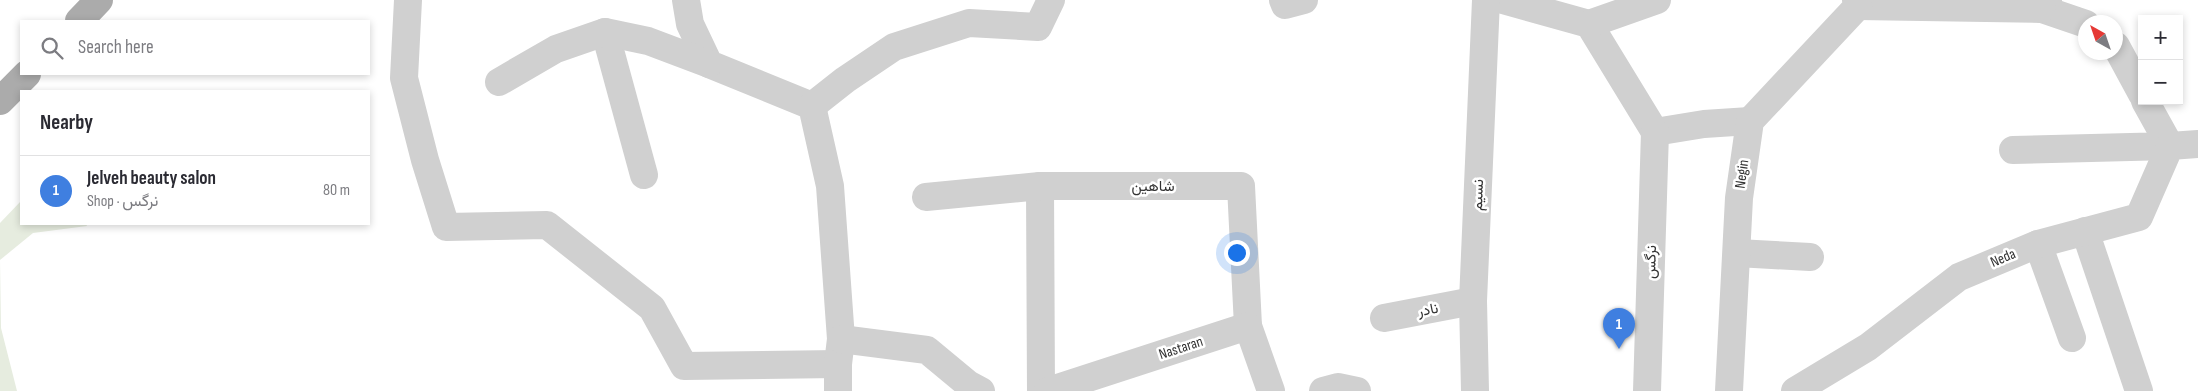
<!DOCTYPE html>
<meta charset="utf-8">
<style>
:root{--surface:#fff;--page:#f2f2f3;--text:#2b2b33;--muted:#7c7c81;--line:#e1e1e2;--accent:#e63946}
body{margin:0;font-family:"Sofia Sans Condensed",Vazirmatn,sans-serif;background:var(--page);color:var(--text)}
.controls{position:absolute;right:15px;top:15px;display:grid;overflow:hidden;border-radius:0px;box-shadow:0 2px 8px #0003}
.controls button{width:45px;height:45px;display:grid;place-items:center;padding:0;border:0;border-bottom:1px solid var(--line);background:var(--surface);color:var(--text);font:25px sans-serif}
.compass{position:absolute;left:2078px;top:15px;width:45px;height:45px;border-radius:50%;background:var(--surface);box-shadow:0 2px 8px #0003;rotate:320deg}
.you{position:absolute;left:1236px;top:252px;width:18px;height:18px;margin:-12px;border:4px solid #fff;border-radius:50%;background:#1a73e8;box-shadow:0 0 0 8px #1a73e833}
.badge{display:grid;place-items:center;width:32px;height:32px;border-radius:50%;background:var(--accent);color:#fff;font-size:16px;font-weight:700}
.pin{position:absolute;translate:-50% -41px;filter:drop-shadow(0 1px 2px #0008)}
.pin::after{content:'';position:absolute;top:26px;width:18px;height:15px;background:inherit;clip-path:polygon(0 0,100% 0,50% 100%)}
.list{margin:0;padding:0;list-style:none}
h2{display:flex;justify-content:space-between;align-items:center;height:65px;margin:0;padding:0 20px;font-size:21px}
h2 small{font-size:16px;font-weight:400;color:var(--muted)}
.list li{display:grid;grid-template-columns:32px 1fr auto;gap:15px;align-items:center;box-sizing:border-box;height:70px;padding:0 20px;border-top:1px solid var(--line)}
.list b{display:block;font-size:19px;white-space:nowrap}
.list p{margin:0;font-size:16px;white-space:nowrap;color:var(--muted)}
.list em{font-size:16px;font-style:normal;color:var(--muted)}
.icon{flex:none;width:28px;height:28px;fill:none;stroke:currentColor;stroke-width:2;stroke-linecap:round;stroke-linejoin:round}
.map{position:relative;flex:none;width:2198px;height:391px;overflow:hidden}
.search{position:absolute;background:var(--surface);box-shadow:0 2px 8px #0003;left:20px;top:20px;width:350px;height:55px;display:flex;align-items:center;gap:12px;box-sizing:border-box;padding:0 18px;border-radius:0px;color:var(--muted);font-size:19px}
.panel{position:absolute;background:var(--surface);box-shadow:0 2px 8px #0003;left:20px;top:90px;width:350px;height:135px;border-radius:0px}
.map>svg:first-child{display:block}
</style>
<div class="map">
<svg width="2198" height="391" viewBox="0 0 2198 391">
<rect width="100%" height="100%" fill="#fff"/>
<path fill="#e6ecdf" d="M21,201V224H86L87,226L33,233L0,260L1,328L17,391H0V223Z"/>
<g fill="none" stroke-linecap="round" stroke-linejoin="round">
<g stroke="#d0d0d0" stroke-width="28">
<path d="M408,0L404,78L425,160L446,227L547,225L652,308L684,366L838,364"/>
<path d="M686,0L690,24L709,64L812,106L830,186L841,339L838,364V391"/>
<path d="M1283,0L1285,5L1304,0"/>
<path d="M1503,0L1589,24L1655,132L1704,124L1750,121"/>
<path d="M2048,0L2042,9L2086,24"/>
<path d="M1858,6L2042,9"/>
<path d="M1589,24L1657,0"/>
<path d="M605,32L644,175"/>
<path d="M2116,46L2142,94"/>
<path d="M499,82L556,49L605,32L648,41L709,64"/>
<path d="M812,106L845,80L894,47L969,23L1038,27L1051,0"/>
<path d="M2013,150L2170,146L2145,101"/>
<path d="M1040,186L1041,391"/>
<path d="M926,197L1040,186H1241L1248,326"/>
<path d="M2085,231L2139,391"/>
<path d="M2038,244L2072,338"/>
<path d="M1737,253L1810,257"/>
<path d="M1384,318L1473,301"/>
<path d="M841,339L927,350L968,384L981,391"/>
<path d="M1048,391L1248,326L1271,391"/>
<path d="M1323,391L1338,387L1357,391"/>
<path d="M1475,391L1473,301L1486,0"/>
<path d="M1647,391L1655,132"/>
<path d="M1729,391L1739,198L1750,121L1858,6L1856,0"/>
<path d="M1795,391L1868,347L1959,277L2038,244L2139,217L2170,146L2198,144"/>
</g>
<g stroke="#ababab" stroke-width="28">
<path d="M79,21L99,0"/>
<path d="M0,101L27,74"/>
</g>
</g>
<g text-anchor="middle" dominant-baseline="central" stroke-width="5" stroke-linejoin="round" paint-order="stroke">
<g font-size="15" fill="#333" stroke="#fff">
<text transform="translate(1742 174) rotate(-82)">Negin</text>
<text x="1153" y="186">شاهین</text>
<text transform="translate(1478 195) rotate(-88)">نسیم</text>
<text transform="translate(2003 258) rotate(-23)">Neda</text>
<text transform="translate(1651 262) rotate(-88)">نرگس</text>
<text transform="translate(1428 310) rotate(-11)">نادر</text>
<text transform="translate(1181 348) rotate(-18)">Nastaran</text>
</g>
</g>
</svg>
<div class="controls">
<button>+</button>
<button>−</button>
</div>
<svg class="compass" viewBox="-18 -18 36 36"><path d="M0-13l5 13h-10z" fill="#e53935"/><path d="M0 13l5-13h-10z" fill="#7c7c81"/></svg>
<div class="you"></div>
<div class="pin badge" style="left:1619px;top:349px;background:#3f7fe0">1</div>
<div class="search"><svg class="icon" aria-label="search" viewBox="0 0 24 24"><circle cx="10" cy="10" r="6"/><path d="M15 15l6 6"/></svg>Search here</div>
<section class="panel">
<h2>Nearby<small></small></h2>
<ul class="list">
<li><span class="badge" style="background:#3f7fe0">1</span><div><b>Jelveh beauty salon</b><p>Shop · نرگس</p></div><em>80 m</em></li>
</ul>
</section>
</div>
